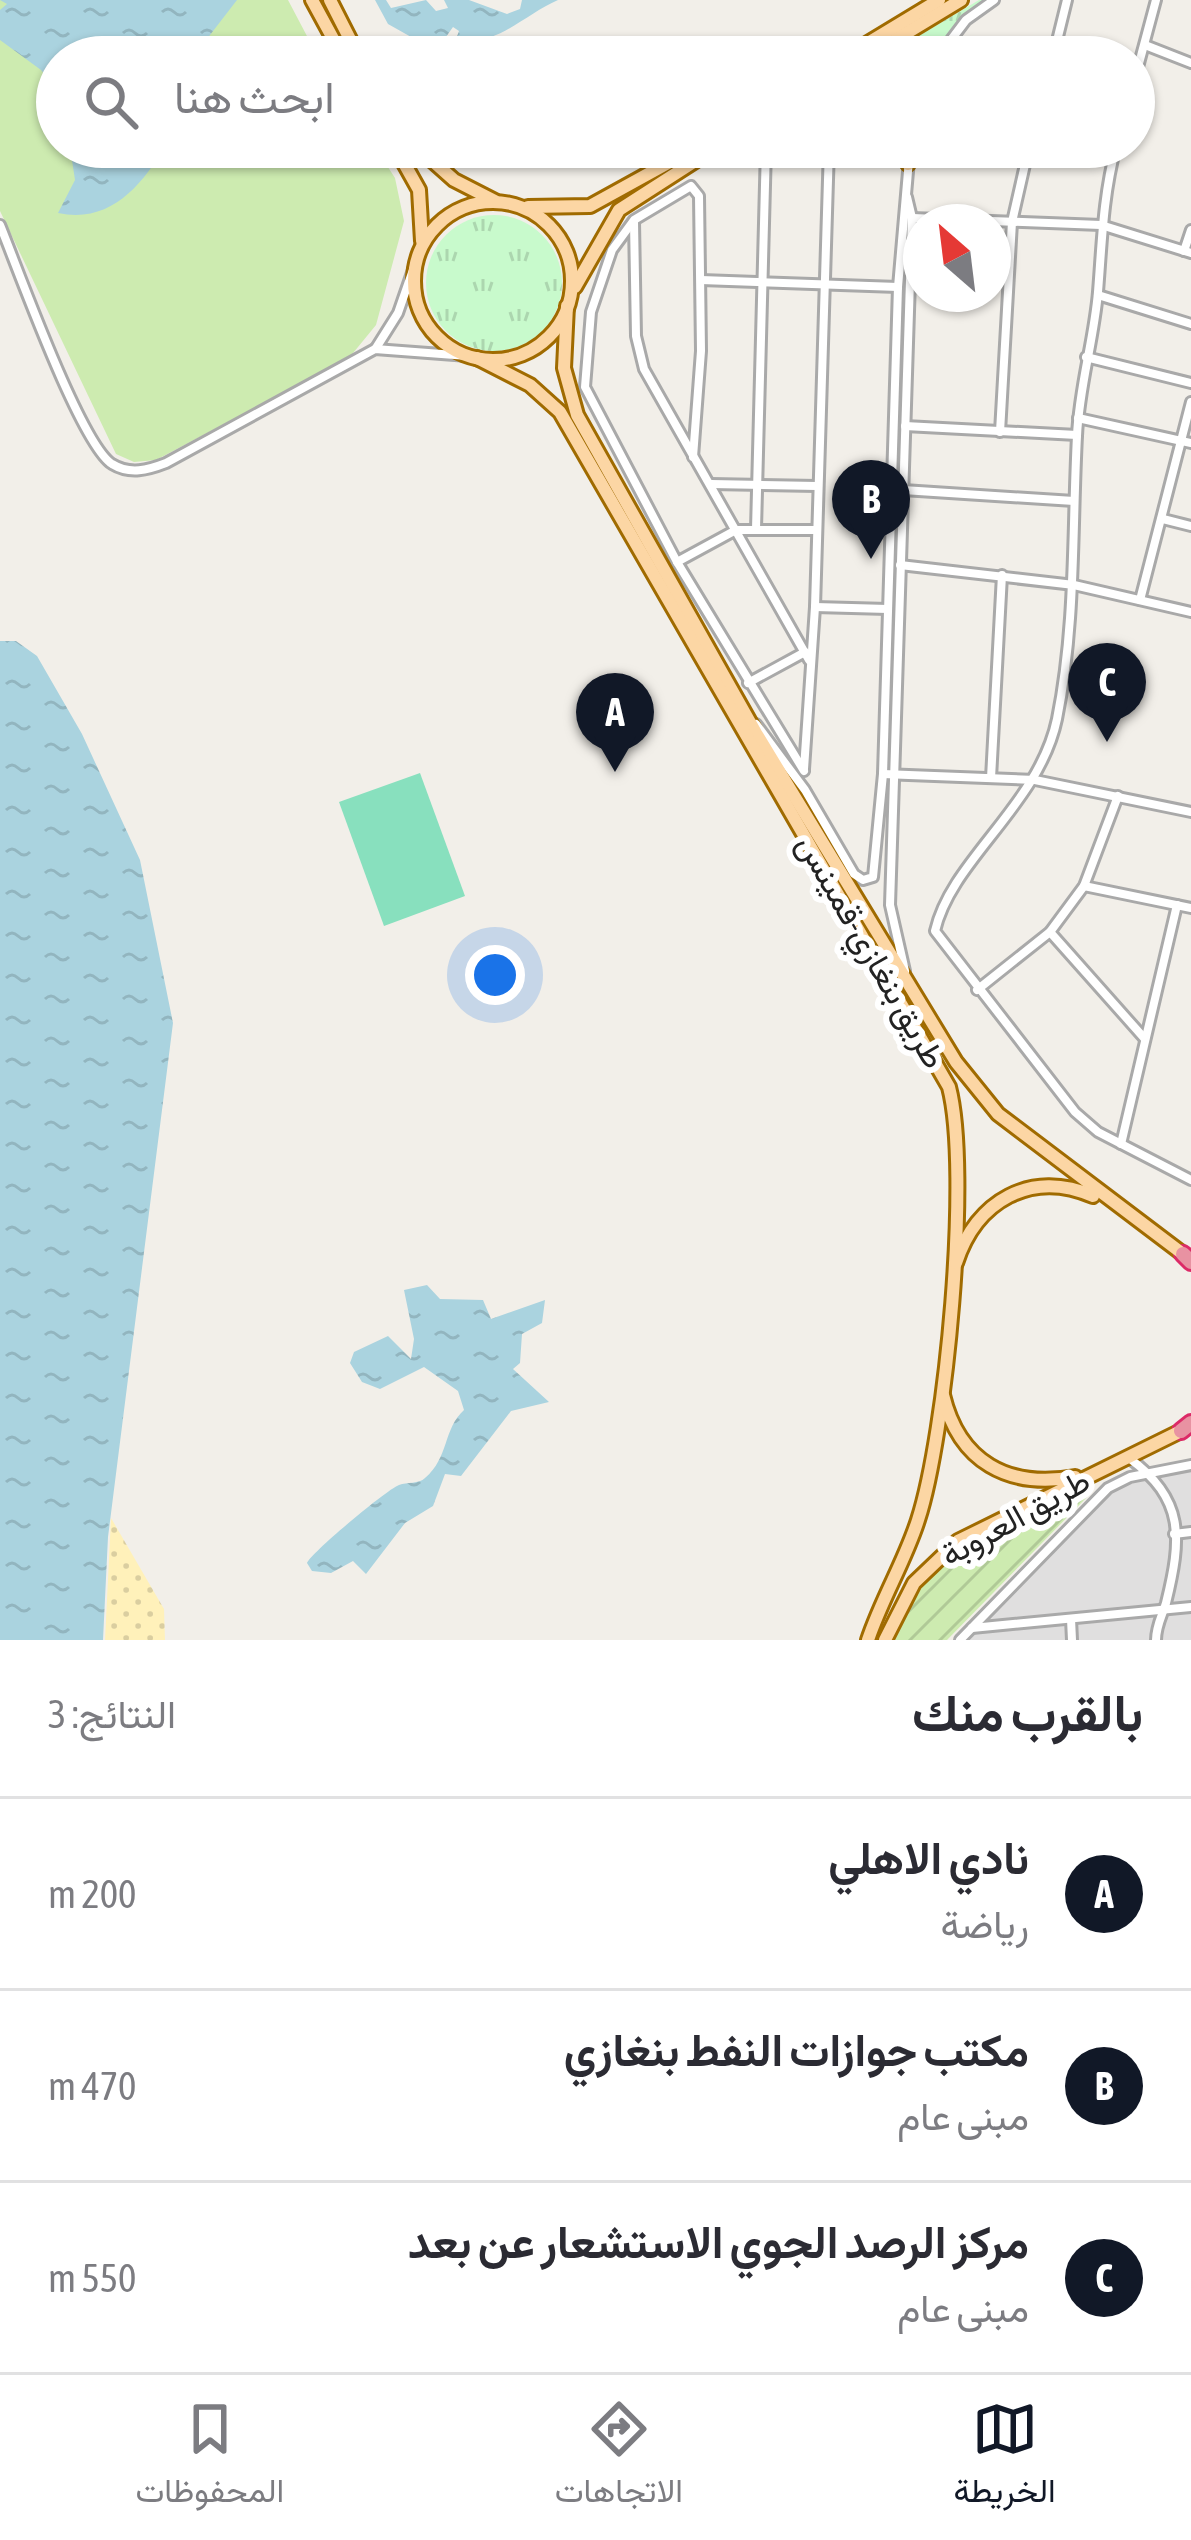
<!DOCTYPE html>
<html lang="ar">
<meta charset="utf-8">
<style>
:root{--surface:#fff;--page:#f2f2f3;--text:#2b2b33;--muted:#7c7c81;--line:#e1e1e2;--accent:#111827}
body{margin:0;font-family:"Asap Condensed",Vazirmatn,sans-serif;background:var(--page);color:var(--text);direction:rtl}
.compass{position:absolute;left:903px;top:204px;width:108px;height:108px;border-radius:50%;background:var(--surface);box-shadow:0 3px 9px #0004;rotate:332deg}
.you{position:absolute;left:495px;top:975px;width:42px;height:42px;margin:-30px;border:9px solid #fff;border-radius:50%;background:#1a73e8;box-shadow:0 0 0 18px #1a73e833}
.badge{display:grid;place-items:center;width:78px;height:78px;border-radius:50%;background:var(--accent);color:#fff;font-size:39px;font-weight:700}
.pin{position:absolute;translate:-50% -99px;filter:drop-shadow(0 3px 6px #0008)}
.pin::after{content:'';position:absolute;top:63px;width:42px;height:36px;background:inherit;clip-path:polygon(0 0,100% 0,50% 100%)}
.list{margin:0;padding:0;list-style:none}
h2{display:flex;justify-content:space-between;align-items:center;height:156px;margin:0;padding:0 48px;font-size:51px}
h2 small{font-size:39px;font-weight:400;color:var(--muted)}
.list li{display:grid;grid-template-columns:78px 1fr auto;gap:36px;align-items:center;box-sizing:border-box;height:192px;padding:0 48px;border-top:3px solid var(--line)}
.list b{display:block;font-size:45px;white-space:nowrap}
.list p{margin:0;font-size:39px;white-space:nowrap;color:var(--muted)}
.list em{font-size:39px;font-style:normal;color:var(--muted)}
.icon{flex:none;width:66px;height:66px;fill:none;stroke:currentColor;stroke-width:2;stroke-linecap:round;stroke-linejoin:round}
.map{position:relative;flex:none;width:1191px;height:1640px;overflow:hidden;direction:ltr}
.search{position:absolute;background:var(--surface);box-shadow:0 3px 9px #0004;left:36px;right:36px;top:36px;height:132px;display:flex;align-items:center;gap:30px;box-sizing:border-box;padding:0 42px;border-radius:66px;color:var(--muted);font-size:45px}
.sheet{height:732px;background:var(--surface)}
nav{display:flex;justify-content:space-around;align-items:center;box-sizing:border-box;height:168px;border-top:3px solid var(--line);background:var(--surface);font-size:33px;color:var(--muted)}
nav a{display:grid;justify-items:center;gap:6px}
nav .on{color:var(--accent)}
.map>svg:first-child{display:block}
</style>
<div class="map">
<svg width="1191" height="1640" viewBox="0 0 1191 1640">
<defs>
<pattern id="sand-dots" width="8" height="8" patternUnits="userSpaceOnUse" patternTransform="scale(3)"><rect width="8" height="8" fill="#fff1ba"/><path d="M2 2h.1M6 6h.1" fill="none" stroke="#dacea0" stroke-width="1.8" stroke-linecap="round"/></pattern>
<pattern id="park-tufts" width="24" height="20" patternUnits="userSpaceOnUse" patternTransform="scale(3)"><rect width="24" height="20" fill="#c8facc"/><path d="M3 7l-1-3M5 7V3M7 7l1-3M15 17l-1-3M17 17v-4M19 17l1-3" fill="none" stroke="#acd6af"/></pattern>
<pattern id="garden-furrows" width="10" height="10" patternUnits="userSpaceOnUse" patternTransform="scale(3)"><rect width="10" height="10" fill="#cdebb0"/><path d="M-1 1l2-2M0 10L10 0M9 11l2-2" fill="none" stroke="#b0c997"/></pattern>
<pattern id="water-ripples" width="26" height="14" patternUnits="userSpaceOnUse" patternTransform="scale(3)"><rect width="26" height="14" fill="#aad3df"/><path d="M2 4q2-2 4 0t4 0M15 11q2-2 4 0t4 0" fill="none" stroke="#92b5bf"/></pattern>
</defs>
<rect width="100%" height="100%" fill="#f2efe9"/>
<path fill="#e0dfdf" d="M1191,1468V1640H964L1104,1497L1136,1479Z"/>
<path fill="#cdebb0" d="M0,0H288L318,57H57V147H375L395,178L404,221L376,325L349,358L156,460L134,462L116,454L0,211Z"/>
<path fill="url(#sand-dots)" d="M111,1518L164,1609L165,1640H105Z"/>
<g fill="url(#park-tufts)">
<path d="M979,0H988L966,14L931,57H883Z"/>
<circle cx="494" cy="283" r="68"/>
</g>
<path fill="url(#garden-furrows)" d="M1090,1483L1087,1497L947,1640H894C923,1549 1011,1521 1090,1483Z"/>
<path fill="#88e0be" d="M420,773L465,896L384,926L339,802Z"/>
<g fill="url(#water-ripples)">
<path d="M237,0L193,57H57V90L41,70L0,40V10L7,4L0,0Z"/>
<path d="M375,0H386L391,8L426,0L436,11L448,8L444,0H469L507,14L520,9L522,0H558C525,14 493,50 456,39L459,31L453,27L436,51L388,24Z"/>
<path d="M70,147H165C141,186 110,224 58,213L75,180Z"/>
<path d="M0,641H16L37,656L82,734L140,860L173,1023L108,1537L103,1640H0Z"/>
<path d="M427,1285L440,1299L483,1300L491,1319L545,1300L542,1323L522,1334L520,1363L513,1369L549,1402L511,1411L461,1476L445,1474L433,1506L405,1523L366,1574L353,1561L331,1573L312,1571L307,1563C311,1553 386,1490 399,1485C407,1482 419,1484 425,1478C449,1458 443,1429 464,1410L458,1391L424,1367L380,1389L362,1382L350,1363L354,1352L388,1336L411,1359L414,1339L404,1290Z"/>
</g>
<g fill="none" stroke-linecap="round" stroke-linejoin="round">
<g stroke="#a9a9a9" stroke-width="14">
<g id="street">
<path d="M1145,45L1191,63"/>
<path d="M938,57L966,20L994,0"/>
<path d="M1053,57L1067,0"/>
<path d="M1134,82L1156,0"/>
<path d="M1116,147C1103,196 1102,242 1098,292C1094,340 1079,387 1077,436C1072,531 1076,625 1057,719C1039,805 951,860 935,931L1075,1112L1098,1132L1191,1180"/>
<path d="M912,218L1101,225L1191,253"/>
<path d="M634,222L636,336L644,369L809,660"/>
<path d="M0,225C18,269 80,443 112,464C130,475 148,470 166,463L375,349L468,356"/>
<path d="M1184,251L1191,230"/>
<path d="M701,280L898,287"/>
<path d="M1098,295L1191,324"/>
<path d="M376,348L398,313L415,264"/>
<path d="M1086,357L1191,383"/>
<path d="M1078,418L1191,443"/>
<path d="M905,426L1077,435"/>
<path d="M1000,432L1012,222L1029,147"/>
<path d="M693,457L701,351L699,196L691,186L634,220L612,250L591,312L585,387L677,562L804,771"/>
<path d="M711,484L817,486"/>
<path d="M903,490L1074,501"/>
<path d="M1163,519L1191,526"/>
<path d="M756,529L766,147"/>
<path d="M677,562L736,530H816"/>
<path d="M900,565L1074,585L1191,612"/>
<path d="M1140,600L1191,402"/>
<path d="M815,607L888,609"/>
<path d="M748,683L805,652"/>
<path d="M756,724L805,790L854,874L863,880L873,877L883,774L898,287L909,160"/>
<path d="M804,769L815,607L829,147"/>
<path d="M883,774L1035,780L1191,812"/>
<path d="M991,778L1002,575"/>
<path d="M1084,886L1191,908"/>
<path d="M1050,932L1145,1039"/>
<path d="M905,971L890,905L912,218L907,197"/>
<path d="M977,990L1050,932L1084,886L1118,796"/>
<path d="M1121,1144L1177,905"/>
<path d="M1129,1458C1185,1499 1182,1538 1166,1603C1162,1616 1156,1626 1156,1640"/>
<path d="M1174,1534L1191,1532"/>
<path d="M1071,1619L1072,1640"/>
<path d="M972,1628L1191,1607"/>
<path d="M960,1640L1108,1488L1130,1477L1191,1465"/>
</g>
</g>
<g stroke="#a06b00" stroke-width="18">
<g id="primary">
<path d="M312,0L343,57"/>
<path d="M330,0L359,57"/>
<path d="M845,57L939,0"/>
<path d="M867,57L961,0"/>
<path d="M395,147L419,190L422,241"/>
<path d="M417,147L454,180L495,201"/>
<path d="M907,147L908,164"/>
<circle cx="493" cy="281" r="79"/>
<path d="M528,207L590,206L697,147"/>
<path d="M575,287L619,210L717,147"/>
<path d="M567,306L564,368L577,415L756,733L956,1062L998,1114L1183,1254"/>
<path d="M477,358L530,385L560,412L949,1087C971,1172 946,1434 918,1520C905,1561 882,1598 868,1640"/>
<path d="M956,1263C976,1201 1031,1169 1093,1196"/>
<path d="M943,1395C959,1462 1008,1489 1075,1477"/>
<path d="M885,1640L914,1583L958,1541L1181,1431"/>
</g>
</g>
<g stroke="#dc2a67" stroke-width="20">
<g id="highway">
<path d="M1183,1254L1191,1262"/>
<path d="M1181,1431L1191,1423"/>
</g>
</g>
<use href="#street" stroke="#fff" stroke-width="8"/>
<use href="#primary" stroke="#fcd6a4" stroke-width="12"/>
<use href="#highway" stroke="#e892a2" stroke-width="14"/>
</g>
<g text-anchor="middle" dominant-baseline="central" stroke-width="12" stroke-linejoin="round" paint-order="stroke">
<g font-size="33" fill="#222" stroke="#fff">
<text transform="translate(872 951) rotate(60)">طريق بنغازي-قمينس</text>
<text transform="translate(1015 1517) rotate(-29)">طريق العروبة</text>
</g>
</g>
</svg>
<svg class="compass" viewBox="-18 -18 36 36"><path d="M0-13l5 13h-10z" fill="#e53935"/><path d="M0 13l5-13h-10z" fill="#7c7c81"/></svg>
<div class="you"></div>
<div class="pin badge" style="left:615px;top:772px">A</div>
<div class="pin badge" style="left:871px;top:559px">B</div>
<div class="pin badge" style="left:1107px;top:742px">C</div>
<div class="search"><svg class="icon" aria-label="search" viewBox="0 0 24 24"><circle cx="10" cy="10" r="6"/><path d="M15 15l6 6"/></svg>ابحث هنا</div>
</div>
<section class="sheet">
<h2>بالقرب منك<small>النتائج: 3</small></h2>
<ul class="list">
<li><span class="badge">A</span><div><b>نادي الاهلي</b><p>رياضة</p></div><em>200 m</em></li>
<li><span class="badge">B</span><div><b>مكتب جوازات النفط بنغازي</b><p>مبنى عام</p></div><em>470 m</em></li>
<li><span class="badge">C</span><div><b>مركز الرصد الجوي الاستشعار عن بعد</b><p>مبنى عام</p></div><em>550 m</em></li>
</ul>
</section>
<nav>
<a class="on"><svg class="icon" aria-label="map" viewBox="0 0 24 24"><path d="M3 6l6-2 6 2 6-2v14l-6 2-6-2-6 2zM9 4v14M15 6v14"/></svg>الخريطة</a>
<a><svg class="icon" aria-label="directions" viewBox="0 0 24 24"><path d="M12 3l9 9-9 9-9-9zM9 14v-3h6M13 9l2 2-2 2"/></svg>الاتجاهات</a>
<a><svg class="icon" aria-label="saved" viewBox="0 0 24 24"><path d="M7 4h10v16l-5-4-5 4z"/></svg>المحفوظات</a>
</nav>
